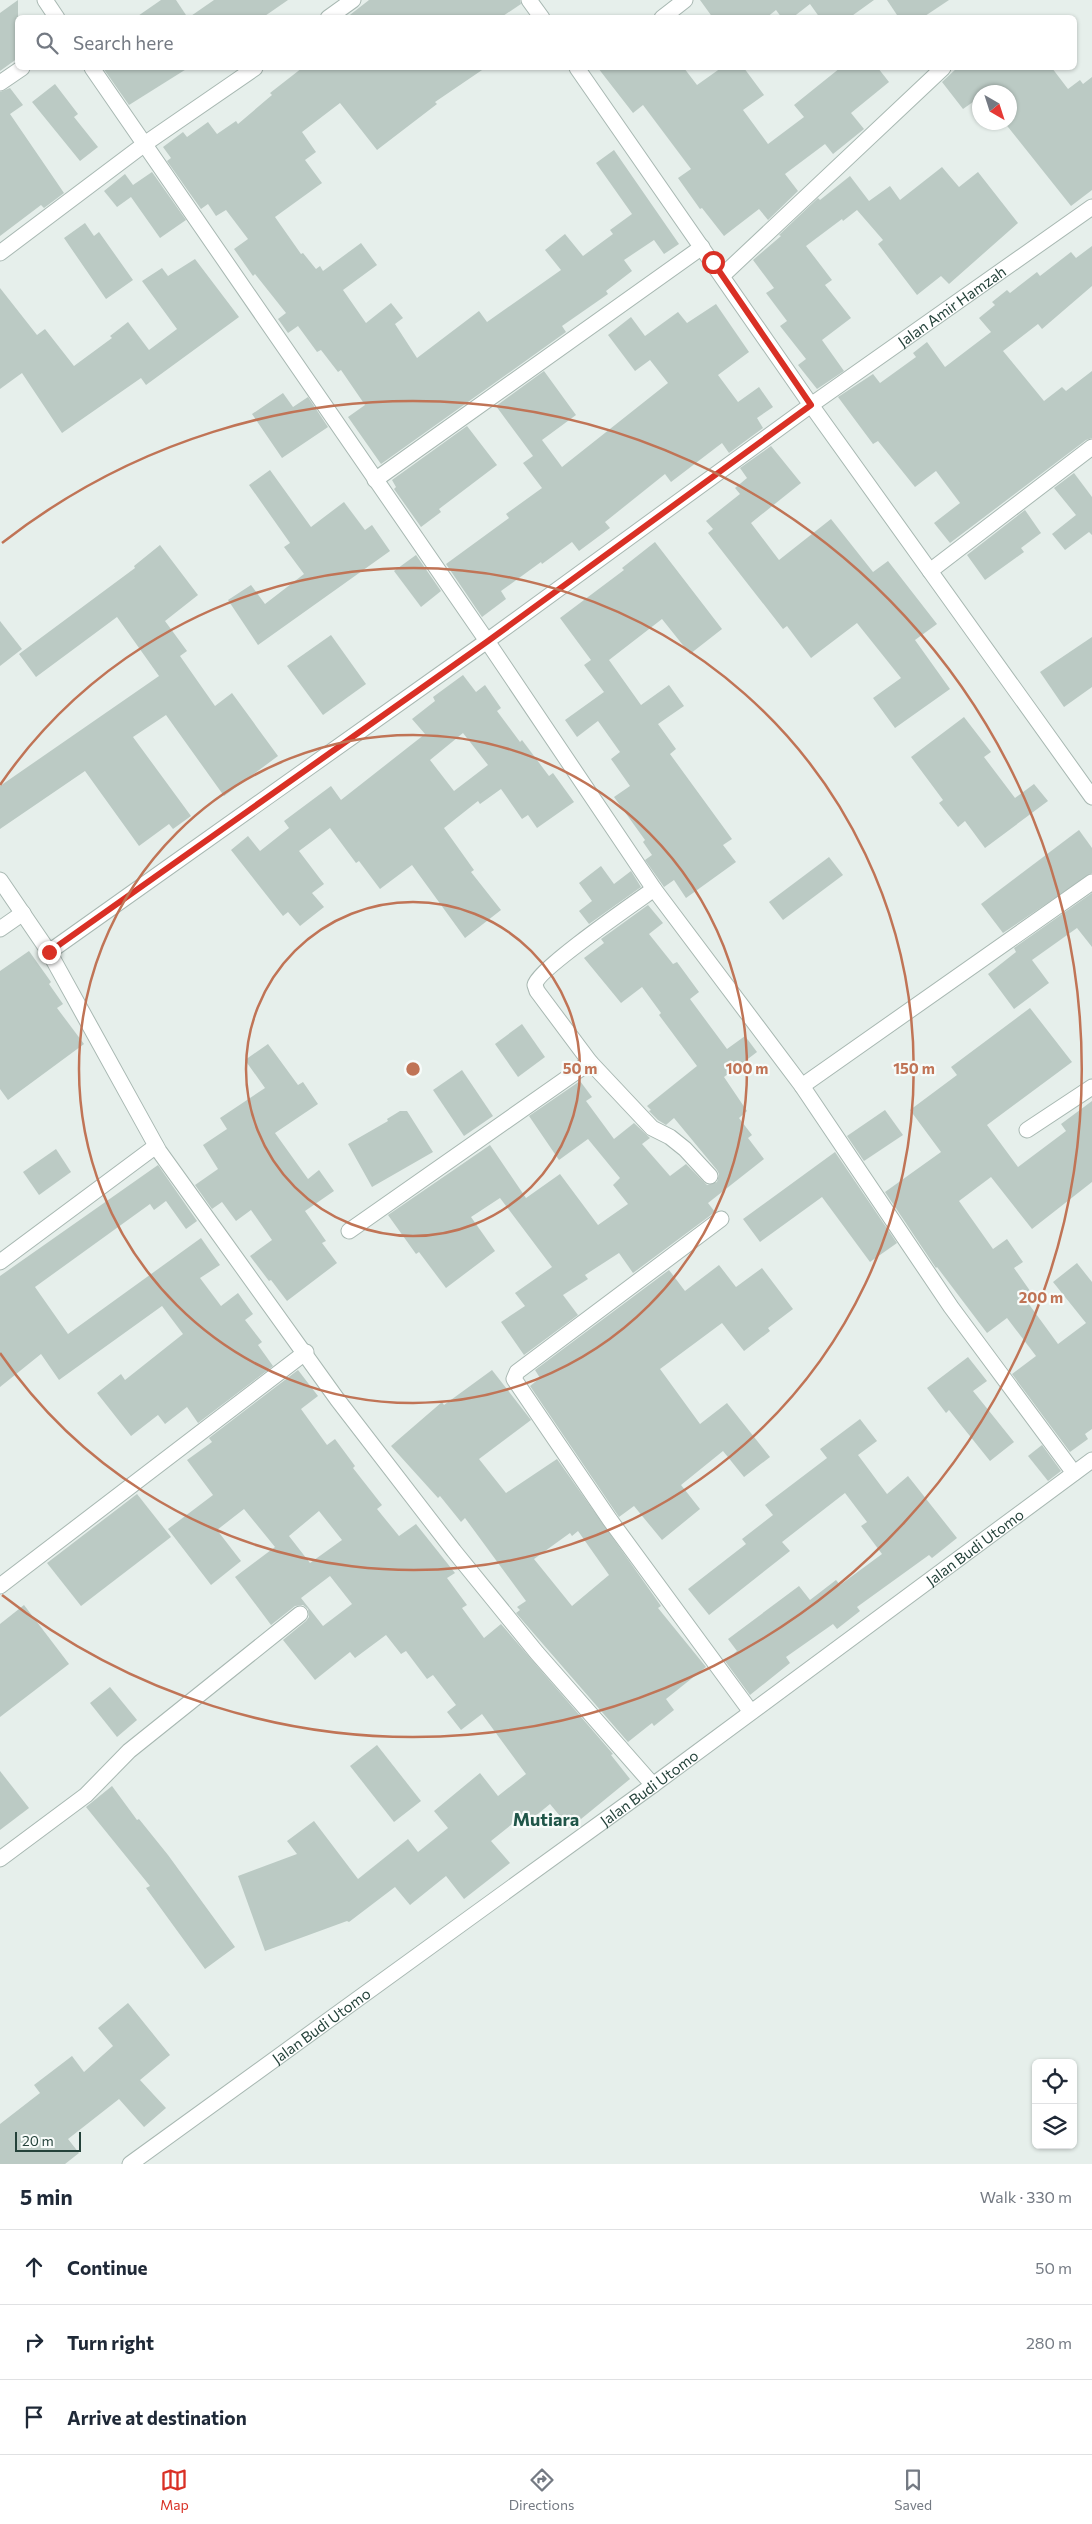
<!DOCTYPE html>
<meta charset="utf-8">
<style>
:root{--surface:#fff;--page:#f6f6f7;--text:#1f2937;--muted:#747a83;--line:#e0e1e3;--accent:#d93025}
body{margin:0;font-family:Commissioner,sans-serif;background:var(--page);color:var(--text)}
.controls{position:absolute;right:15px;bottom:15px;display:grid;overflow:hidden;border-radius:8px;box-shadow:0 1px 4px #0004}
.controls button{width:45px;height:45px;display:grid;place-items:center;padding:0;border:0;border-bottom:1px solid var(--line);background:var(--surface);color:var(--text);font:25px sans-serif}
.compass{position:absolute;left:972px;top:85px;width:45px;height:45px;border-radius:50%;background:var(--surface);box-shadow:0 1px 4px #0004;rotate:141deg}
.scale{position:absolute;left:15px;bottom:12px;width:66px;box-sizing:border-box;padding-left:5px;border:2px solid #24423a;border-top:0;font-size:14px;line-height:18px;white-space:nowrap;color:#24423a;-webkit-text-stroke:4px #f7fbf9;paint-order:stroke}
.stop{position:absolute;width:15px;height:15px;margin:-11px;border:4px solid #d93025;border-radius:50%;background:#fff}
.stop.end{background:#d93025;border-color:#fff;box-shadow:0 1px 5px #0008}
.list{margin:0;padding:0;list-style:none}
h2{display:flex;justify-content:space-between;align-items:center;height:65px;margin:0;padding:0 20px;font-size:21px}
h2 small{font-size:16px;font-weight:400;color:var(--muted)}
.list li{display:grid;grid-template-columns:32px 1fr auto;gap:15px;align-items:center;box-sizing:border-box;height:75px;padding:0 20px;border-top:1px solid var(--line)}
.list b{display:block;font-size:19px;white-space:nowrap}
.list em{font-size:16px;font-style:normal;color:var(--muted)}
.icon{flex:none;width:28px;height:28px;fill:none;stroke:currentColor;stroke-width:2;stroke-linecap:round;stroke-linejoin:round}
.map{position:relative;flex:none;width:1092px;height:2164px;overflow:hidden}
.search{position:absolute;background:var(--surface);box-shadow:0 1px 4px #0004;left:15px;right:15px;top:15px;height:55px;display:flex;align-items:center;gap:12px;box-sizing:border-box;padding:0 18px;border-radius:8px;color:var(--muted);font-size:19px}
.sheet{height:290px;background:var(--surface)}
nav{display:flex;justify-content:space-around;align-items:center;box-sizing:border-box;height:70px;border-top:1px solid var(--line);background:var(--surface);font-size:14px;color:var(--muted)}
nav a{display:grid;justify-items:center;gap:2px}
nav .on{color:var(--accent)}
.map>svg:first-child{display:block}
</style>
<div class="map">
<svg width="1092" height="2164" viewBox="0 0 1092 2164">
<rect width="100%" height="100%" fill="#e6efeb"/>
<g fill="#bbcac4" fill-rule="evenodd">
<path d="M18,0V58L0,71V13Z"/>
<path d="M161,0H176L188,18H135Z"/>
<path d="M214,0H288L262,18H188Z"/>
<path d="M369,0H520L521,4L500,18H346Z"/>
<path d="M700,0H874L849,18H820L810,4L792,18H782L776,10L766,18H713Z"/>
<path d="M887,0H949L922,18H899Z"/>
<path d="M103,68H188L129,105Z"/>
<path d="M302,68H485L435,102L437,104L377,150L340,103L302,132L316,152L305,160L322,183L275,217L301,254L303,253L316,269L320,266L323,271L361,243L377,265L343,290L366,323L391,303L403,318L395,324L417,358L479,311L487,322L561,270L545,250L565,234L583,256L613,234L610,230L632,214L596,163L614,150L679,244L664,254L654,240L624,260L632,271L606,291L608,294L562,326L566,332L381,464L348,417L365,405L341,370L338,372L321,350L317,352L298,326L288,333L278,319L286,313L255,274L253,276L234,249L248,239L226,210L216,216L208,204L201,209L167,161L171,158L163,147L183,132L187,137L208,122L217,134L236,121L238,124L272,95L270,93Z"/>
<path d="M598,68H684L697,85L721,68H744L764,95L743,110L768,144L804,117L794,105L840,68H878L889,82L851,113L864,129L833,154L825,144L785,174L798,191L768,220L759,209L724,236L702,208L700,209L678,178L691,169L643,105L633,113Z"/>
<path d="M957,68H1052L1068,89L1080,80L1083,84L1092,77V190L1071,206L1004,122H1010V92H980V97L963,109L942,82Z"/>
<path d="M55,84L78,114L74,117L98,147L80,161L32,102Z"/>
<path d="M10,88L23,105L10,114L64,193L44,208L41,205L0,236V92Z"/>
<path d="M942,167L959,187L978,172L1018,223L949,284L941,276L917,295L878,244L883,240L857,210L843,221L842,219L806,246L832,280L825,285L851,318L822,340L844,371L817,389L798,365L806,359L780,326L787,321L766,293L774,288L753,260L781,236L779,235L818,198L820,200L850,176L869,201L890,186L900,200Z"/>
<path d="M152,172L186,220L160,238L131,197L117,207L104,191L125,174L133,185Z"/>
<path d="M85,223L94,236L99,232L133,280L106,299L64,238Z"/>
<path d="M1092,246V286L1042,329L1038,324L1003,351L1044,401L1062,387L1066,391L1092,371V438L1086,440L950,543L934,523L960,503L936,471L915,487L878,441L873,444L838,397L873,374L880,383L916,357L913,353L927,342L945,367L991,332L979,318L995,305L992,302L1007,290L1010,293L1037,272L1040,276L1071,252L1076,258Z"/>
<path d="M195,259L239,317L146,385L141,378L62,433L22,373L0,389V288L37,335L45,329L74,366L112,338L110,336L128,322L149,350L177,329L142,281L162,268L168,276Z"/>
<path d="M716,304L749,352L718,375L738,402L759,387L773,407L757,418L763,428L729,453L722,443L671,482L665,474L605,522L610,528L579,551L572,542L542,564L541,562L501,591L506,599L482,617L446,564L509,518L506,514L542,488L523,463L533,456L496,406L544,371L576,415L542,440L562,467L668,383L650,360L635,371L608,335L631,317L645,336L678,312L687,323Z"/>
<path d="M283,393L293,407L308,397L328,427L282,458L252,414Z"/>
<path d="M467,426L497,465L439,509L441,512L421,527L394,489L396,487L392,480Z"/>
<path d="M771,446L801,483L751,523L779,560L831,519L873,572L888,561L937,624L915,640L950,689L895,728L873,698L901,678L857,623L811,658L787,626L783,629L708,533L713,529L706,521L740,494L735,488L747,478L740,468Z"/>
<path d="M270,470L311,527L344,502L365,530L372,525L390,551L258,645L228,600L251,585L265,604L304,574L284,547L290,543L249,485Z"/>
<path d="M1074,473L1092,497V535L1089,532L1065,550L1052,534L1076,515L1054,488Z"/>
<path d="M1025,510L1041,533L1021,548L1024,552L985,580L967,555Z"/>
<path d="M655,542L722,629L690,654L662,619L609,660L641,705L669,685L684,706L658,724L676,749L670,754L732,839L723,845L736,862L686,898L674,880L664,887L662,884L645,860L652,855L643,842L645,840L614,797L630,786L611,759L620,752L598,721L577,737L565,720L604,692L584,665L591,660L560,618L624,570L622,568Z"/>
<path d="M160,545L198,595L165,621L187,651L180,656L215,706L232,693L278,756L224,796L166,715L133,737L191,816L173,829L169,824L139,846L85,771L0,829V786L159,676L117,617L36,677L19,654L135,568L134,566Z"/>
<path d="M416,555L441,591L421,607L394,571Z"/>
<path d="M0,621L22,649L0,666Z"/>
<path d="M331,635L366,684L323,715L287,666Z"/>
<path d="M1092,637V687L1064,707L1040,672Z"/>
<path d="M463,675L476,692L485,685L501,708L497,711L520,742L522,740L549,776L553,773L574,802L537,828L528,815L522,819L501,789L480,804L478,801L444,828L474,870L471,872L501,910L465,938L412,865L380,889L359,861L356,863L330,828L299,851L324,884L312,893L324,907L300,926L288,912L283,916L231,850L248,836L260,851L289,828L284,821L331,786L341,800L425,734L412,719L435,701L433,697ZM463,733L488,765L454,791L430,760Z"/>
<path d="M964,717L991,752L984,757L1015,798L1034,784L1048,801L985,848L965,821L958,827L939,803L943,800L911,757Z"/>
<path d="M1079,830L1092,848V873L1003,933L981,904Z"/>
<path d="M829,857L843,875L783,920L769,902Z"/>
<path d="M601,866L614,884L631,871L641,887L589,924L579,911L592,901L579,883Z"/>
<path d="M1092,893V947L1077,928L1032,960L1049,983L1014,1009L988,974L1016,952L1014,948Z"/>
<path d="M648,905L663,923L649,934L673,964L677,962L699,992L690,999L727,1049L745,1036L757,1052L724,1077L747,1111L739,1118L752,1135L748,1138L764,1159L708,1203L715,1212L633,1273L619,1253L585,1275L588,1279L563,1295L578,1315L524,1355L501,1322L525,1306L515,1293L552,1267L500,1198L471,1217L495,1251L446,1288L419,1252L416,1254L388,1215L490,1145L526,1198L560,1174L598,1225L628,1204L613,1185L620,1178L588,1139L559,1160L529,1116L580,1081L592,1097L586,1101L614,1139L634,1123L650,1138L642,1144L670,1176L686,1164L707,1185L717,1182L719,1174L717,1170L674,1118L666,1125L658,1120L649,1111L651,1110L647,1106L697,1066L659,1015L661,1013L642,987L621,1003L584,958L604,943L601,939Z"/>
<path d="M29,951L51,982L49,984L63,1004L57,1008L84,1044L8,1100L0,1089V971Z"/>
<path d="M1030,1008L1072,1062L987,1125L1018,1167L1066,1131L1061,1124L1092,1101V1182L1032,1229L991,1177L959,1201L993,1249L1007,1239L1023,1262L1014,1268L1035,1298L1028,1303L1058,1344L1086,1323L1053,1282L1077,1263L1092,1282V1429L1085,1434L1088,1439L1070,1452L1012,1374L1036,1356L1007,1318L987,1333L937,1267L936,1268L885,1192L941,1152L910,1110L957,1075L951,1067Z"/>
<path d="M522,1024L545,1057L518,1077L495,1044Z"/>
<path d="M268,1044L298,1085L303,1082L318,1104L275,1133L308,1179L319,1170L334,1191L305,1211L326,1241L322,1243L337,1263L287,1301L271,1280L269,1281L250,1256L272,1240L251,1210L236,1221L222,1202L212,1209L195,1185L218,1169L203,1145L227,1129L220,1118L265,1088L245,1060Z"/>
<path d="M462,1070L493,1116L464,1136L433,1090Z"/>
<path d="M885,1110L903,1135L864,1161L847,1136Z"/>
<path d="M400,1111H407L433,1152L372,1187L348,1144L388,1121L387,1119Z"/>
<path d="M56,1149L71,1172L39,1195L23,1172Z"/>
<path d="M835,1152L897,1243L870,1262L822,1197L760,1242L743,1219Z"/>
<path d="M158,1165L197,1221L186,1229L166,1201L154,1210L150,1204L35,1287L68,1334L201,1238L220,1265L200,1278L221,1306L238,1293L253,1314L245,1320L262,1342L258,1345L273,1366L198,1423L187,1407L165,1424L158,1415L131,1436L97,1393L121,1374L125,1380L183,1334L162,1306L59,1380L41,1354L0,1387V1276Z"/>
<path d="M719,1265L736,1287L762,1268L793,1309L768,1328L770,1331L744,1351L722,1323L660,1369L700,1424L727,1403L770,1457L744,1477L723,1451L681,1485L700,1509L662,1540L634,1506L619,1517L530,1386L540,1378L535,1370L669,1270L685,1291Z"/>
<path d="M968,1357L987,1381L973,1391L1014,1442L990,1461L949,1410L946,1413L927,1388Z"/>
<path d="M298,1370L318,1396L301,1409L327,1445L335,1439L355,1466L353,1468L382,1505L377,1509L399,1536L416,1524L455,1573L447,1578L467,1605L462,1608L484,1638L501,1624L613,1754L611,1755L630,1779L570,1828L550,1804L527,1823L522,1816L491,1841L510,1863L464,1899L446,1876L410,1905L395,1887L349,1922L347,1921L265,1951L238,1876L297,1854L287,1841L314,1821L358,1879L408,1839L418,1852L448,1828L434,1811L480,1773L498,1796L526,1774L482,1714L461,1730L447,1712L456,1705L433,1675L427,1679L406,1651L401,1654L386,1635L355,1658L350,1652L315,1680L283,1640L306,1621L309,1617L308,1609L303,1605L295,1606L271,1625L235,1577L275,1547L244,1509L217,1530L241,1561L211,1585L168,1529L213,1495L187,1460L212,1442L209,1438ZM319,1511L342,1540L310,1563L289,1536ZM330,1576L352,1604L323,1626L301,1598Z"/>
<path d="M492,1370L531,1420L479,1459L506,1493L557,1459L661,1606L658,1608L706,1667L666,1699L674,1710L654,1726L652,1723L628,1742L516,1613L520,1610L517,1607L526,1601L465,1518L461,1522L440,1496L438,1498L391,1446L442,1402L444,1405ZM578,1531L609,1575L572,1606L534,1559L570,1533L572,1536Z"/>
<path d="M860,1419L877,1441L858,1455L887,1494L908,1476L957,1538L932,1558L929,1555L857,1607L860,1611L837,1629L833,1624L786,1657L790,1663L750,1695L725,1661L737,1651L728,1639L799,1586L810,1600L836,1580L840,1585L882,1554L861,1526L867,1522L845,1493L782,1542L790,1551L709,1615L688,1589L746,1544L742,1539L773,1515L765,1505L827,1458L820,1449Z"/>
<path d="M1042,1445L1061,1471L1048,1481L1028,1456Z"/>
<path d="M137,1494L171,1537L81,1606L47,1563Z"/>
<path d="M24,1605L69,1664L0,1717V1624Z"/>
<path d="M110,1687L137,1720L117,1737L90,1703Z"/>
<path d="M377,1745L421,1801L394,1822L350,1766Z"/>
<path d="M0,1771L29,1808L0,1830Z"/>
<path d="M112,1786L137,1820L139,1819L168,1855L235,1947L205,1969L146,1888L150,1886L86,1807Z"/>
<path d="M128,2003L170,2055L140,2080L166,2108L144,2127L119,2099L68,2139L79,2153L65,2164H0V2124L40,2093L34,2085L72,2056L84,2072L113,2046L98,2028Z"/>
</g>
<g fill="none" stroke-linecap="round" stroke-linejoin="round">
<g stroke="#a8b8b2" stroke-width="17">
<g id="minor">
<path d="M45,0L57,18"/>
<path d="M529,0L542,18"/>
<path d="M328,18L353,0"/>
<path d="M662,18L685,0"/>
<path d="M92,68L487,641L654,889L802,1086L951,1307L1074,1473"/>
<path d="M577,68L811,405L1092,797"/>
<path d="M0,83L22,68"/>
<path d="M0,253L146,143L255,68"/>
<path d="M722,276L943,68"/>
<path d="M375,480L702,247"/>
<path d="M930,571L1092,447"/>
<path d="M0,880L49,952L159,1151L337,1399L454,1551L537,1653L653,1785"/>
<path d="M654,889C636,902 537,970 535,985L537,991L590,1062L652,1128L670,1137L685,1149L710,1176"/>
<path d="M0,929L23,913"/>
<path id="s1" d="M49,952L487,641L811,405L1092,207"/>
<path d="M802,1086L1092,882"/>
<path d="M1027,1130L1092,1087"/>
<path d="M721,1219L517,1372L514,1379L610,1520L751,1712"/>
<path d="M349,1231L590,1062"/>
<path d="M0,1262L156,1146"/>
<path d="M0,1586L306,1352"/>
<path d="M0,1859L86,1795L129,1751L300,1614"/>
</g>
</g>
<g stroke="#a8b8b2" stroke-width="17">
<g id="tertiary">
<path id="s2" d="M130,2164L653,1785L1092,1460"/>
</g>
</g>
<use href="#minor" stroke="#fff" stroke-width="15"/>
<use href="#tertiary" stroke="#fff" stroke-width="15"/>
</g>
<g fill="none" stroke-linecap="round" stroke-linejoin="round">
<path stroke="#d93025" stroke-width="6" d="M49,952L488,641L811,405L713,262"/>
</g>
<g fill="none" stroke="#c07456" stroke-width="2.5">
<circle cx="413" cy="1069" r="167"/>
<circle cx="413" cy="1069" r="334"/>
<path d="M0 785A501 501 0 1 1 0 1353"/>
<path d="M2 543A668 668 0 1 1 2 1595"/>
</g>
<g text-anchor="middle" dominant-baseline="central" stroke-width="4.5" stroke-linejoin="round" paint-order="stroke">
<g font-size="15" fill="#24423a" stroke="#f7fbf9">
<text stroke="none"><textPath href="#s1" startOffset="1110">Jalan Amir Hamzah</textPath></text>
<text stroke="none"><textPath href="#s2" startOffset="1046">Jalan Budi Utomo</textPath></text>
<text stroke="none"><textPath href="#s2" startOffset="641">Jalan Budi Utomo</textPath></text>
<text stroke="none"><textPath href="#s2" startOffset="236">Jalan Budi Utomo</textPath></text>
</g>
<g font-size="18" font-weight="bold" fill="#1f5548" stroke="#f7fbf9">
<text x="546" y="1819">Mutiara</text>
</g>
</g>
<circle cx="413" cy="1069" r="8" fill="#c07456" stroke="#f7fbf9" stroke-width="2.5"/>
<g font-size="15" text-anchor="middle" font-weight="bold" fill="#c07456" stroke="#f7fbf9" stroke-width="4.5" stroke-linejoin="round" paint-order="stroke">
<text x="580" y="1074">50 m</text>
<text x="747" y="1074">100 m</text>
<text x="914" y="1074">150 m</text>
<text x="1041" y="1303">200 m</text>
</g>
</svg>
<div class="controls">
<button><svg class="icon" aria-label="locate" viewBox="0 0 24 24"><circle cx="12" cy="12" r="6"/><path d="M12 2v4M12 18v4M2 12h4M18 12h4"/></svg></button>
<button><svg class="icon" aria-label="layers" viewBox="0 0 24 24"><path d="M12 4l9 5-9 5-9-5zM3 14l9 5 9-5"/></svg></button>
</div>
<svg class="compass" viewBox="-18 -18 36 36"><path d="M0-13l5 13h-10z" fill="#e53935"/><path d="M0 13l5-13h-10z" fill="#747a83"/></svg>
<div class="scale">20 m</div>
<div class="stop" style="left:713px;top:262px"></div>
<div class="stop end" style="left:49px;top:952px"></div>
<div class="search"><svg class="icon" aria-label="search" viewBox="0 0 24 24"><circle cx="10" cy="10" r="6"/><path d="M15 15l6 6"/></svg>Search here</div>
</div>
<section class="sheet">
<h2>5 min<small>Walk · 330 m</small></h2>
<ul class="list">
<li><svg class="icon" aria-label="ahead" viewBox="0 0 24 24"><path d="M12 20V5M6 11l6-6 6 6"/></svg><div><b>Continue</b></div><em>50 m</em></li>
<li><svg class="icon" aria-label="right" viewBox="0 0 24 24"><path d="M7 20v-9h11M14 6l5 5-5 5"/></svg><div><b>Turn right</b></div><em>280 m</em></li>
<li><svg class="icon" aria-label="arrive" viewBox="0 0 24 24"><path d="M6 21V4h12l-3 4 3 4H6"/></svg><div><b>Arrive at destination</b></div></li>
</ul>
</section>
<nav>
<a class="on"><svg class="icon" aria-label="map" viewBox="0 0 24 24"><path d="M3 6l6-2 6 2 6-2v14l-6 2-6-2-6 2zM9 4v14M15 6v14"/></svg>Map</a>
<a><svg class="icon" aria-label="directions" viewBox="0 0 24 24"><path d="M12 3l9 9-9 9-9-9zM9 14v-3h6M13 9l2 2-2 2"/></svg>Directions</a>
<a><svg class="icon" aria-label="saved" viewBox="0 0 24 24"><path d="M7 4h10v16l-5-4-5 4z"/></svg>Saved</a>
</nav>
